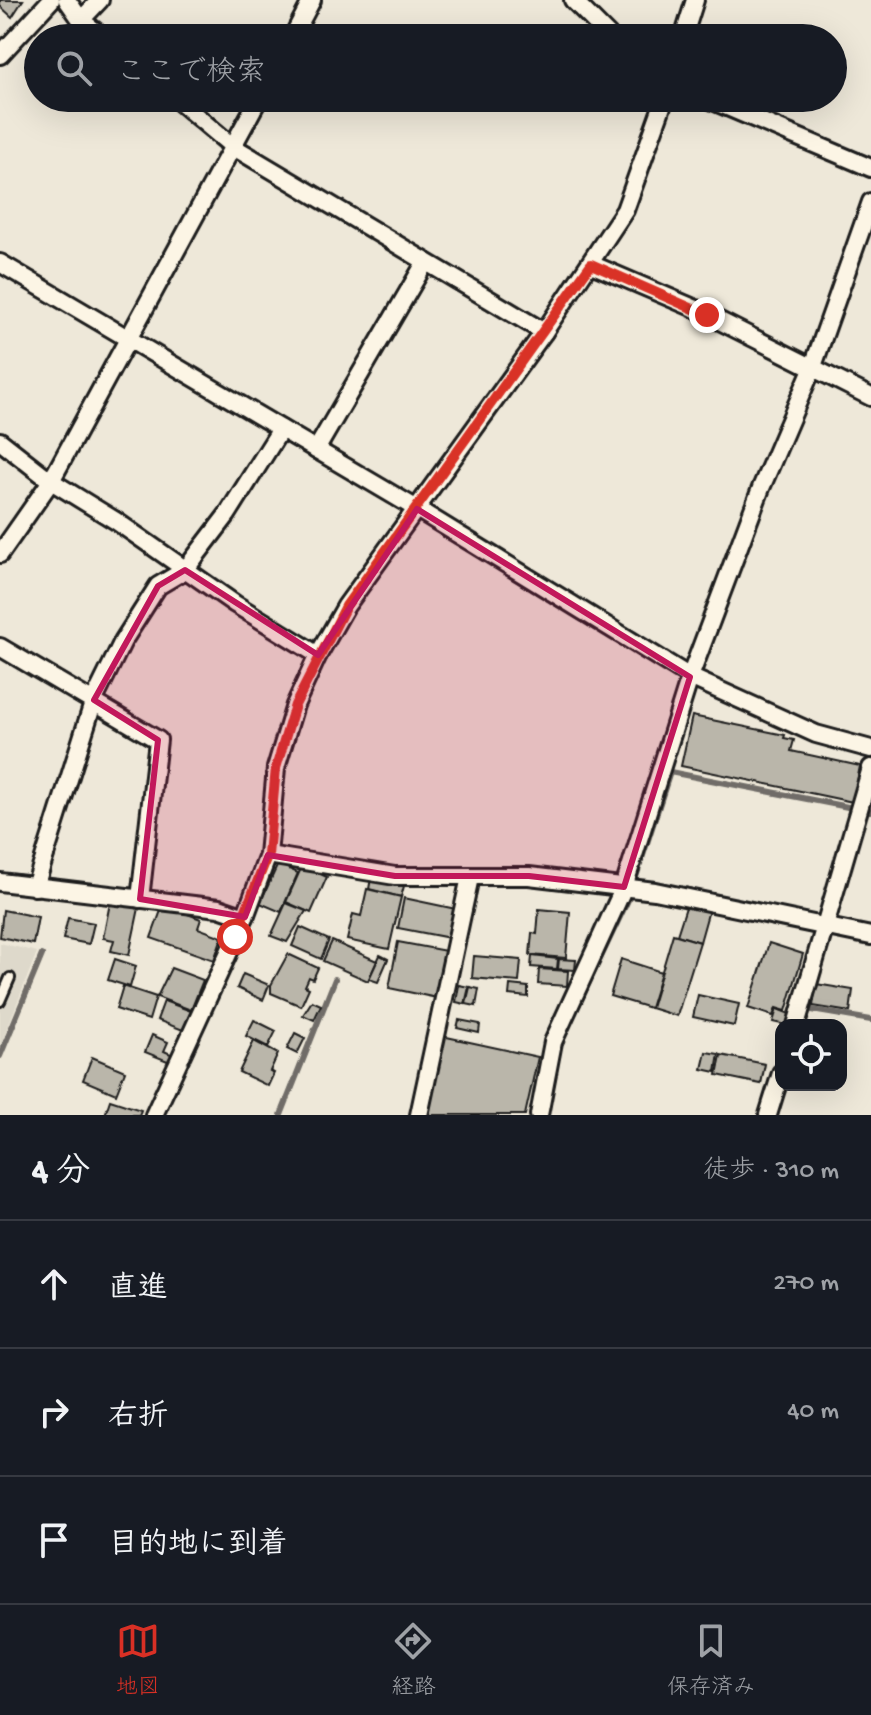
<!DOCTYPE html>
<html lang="ja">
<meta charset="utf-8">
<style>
:root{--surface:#171b24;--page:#20242c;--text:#f1f3f6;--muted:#9ea1a6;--line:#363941;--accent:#d93025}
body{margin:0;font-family:"Gochi Hand","Klee One",sans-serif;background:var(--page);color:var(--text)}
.controls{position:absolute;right:24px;bottom:24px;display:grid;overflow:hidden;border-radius:16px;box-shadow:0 8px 32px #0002}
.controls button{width:72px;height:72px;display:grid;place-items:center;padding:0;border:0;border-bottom:2px solid var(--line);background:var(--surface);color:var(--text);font:40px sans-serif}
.stop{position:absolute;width:24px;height:24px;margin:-18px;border:6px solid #d93025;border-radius:50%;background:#fff}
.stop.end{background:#d93025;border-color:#fff;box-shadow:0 2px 8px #0008}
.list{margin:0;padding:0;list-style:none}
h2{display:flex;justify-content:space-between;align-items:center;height:104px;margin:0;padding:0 32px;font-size:34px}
h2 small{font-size:26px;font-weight:400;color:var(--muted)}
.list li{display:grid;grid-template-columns:52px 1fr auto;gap:24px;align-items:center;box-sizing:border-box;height:128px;padding:0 32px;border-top:2px solid var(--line)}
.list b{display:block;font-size:30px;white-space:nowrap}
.list em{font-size:26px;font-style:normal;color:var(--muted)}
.icon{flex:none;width:44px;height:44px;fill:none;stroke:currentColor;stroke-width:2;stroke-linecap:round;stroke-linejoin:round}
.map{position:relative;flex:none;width:871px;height:1115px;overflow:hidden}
.search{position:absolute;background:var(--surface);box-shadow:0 8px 32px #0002;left:24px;right:24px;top:24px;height:88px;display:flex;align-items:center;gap:20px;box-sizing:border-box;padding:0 28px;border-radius:44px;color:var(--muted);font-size:30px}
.sheet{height:488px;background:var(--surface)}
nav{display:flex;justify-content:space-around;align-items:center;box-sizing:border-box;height:112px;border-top:2px solid var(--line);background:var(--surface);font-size:22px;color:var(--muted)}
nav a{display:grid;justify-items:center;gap:4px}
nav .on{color:var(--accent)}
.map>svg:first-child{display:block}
</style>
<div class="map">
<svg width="871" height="1115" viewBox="0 0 871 1115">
<rect width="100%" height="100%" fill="#eee8d9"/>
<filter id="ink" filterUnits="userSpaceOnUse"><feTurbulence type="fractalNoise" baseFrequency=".0125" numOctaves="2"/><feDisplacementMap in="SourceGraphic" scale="16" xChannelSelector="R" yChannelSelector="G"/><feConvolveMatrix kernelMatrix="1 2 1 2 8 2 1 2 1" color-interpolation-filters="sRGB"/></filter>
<g filter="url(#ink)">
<path fill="#ded9cb" d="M0,943L37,952L0,1047Z"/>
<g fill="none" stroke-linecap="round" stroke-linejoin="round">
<g stroke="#6f6c67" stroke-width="6">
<path d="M868,811H871"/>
<path d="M636,877L670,772L853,808"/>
<path d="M812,1010L871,1020"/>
<path d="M574,1014L629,898"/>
<path d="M0,1056L42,955"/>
<path d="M281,1115L335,979"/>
</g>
</g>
<g fill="#bab6aa" stroke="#1c1c1c" stroke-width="2">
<path d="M0,0H23L12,17L0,6Z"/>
<path d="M692,716L785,735L784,738L794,740L791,751L860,766L853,802L681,766Z"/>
<path d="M278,864L298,873L281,912L260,903Z"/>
<path d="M302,866L327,877L311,913L286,902Z"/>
<path d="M371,878L404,886L401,897L369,889Z"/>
<path d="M367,889L401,897L389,949L347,940L353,914L361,916Z"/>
<path d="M404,898L456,909L450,938L398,928Z"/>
<path d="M110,903L139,908L129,955L111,951L114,940L103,938Z"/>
<path d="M286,903L306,911L287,942L271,936Z"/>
<path d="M687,904L709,910L700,942L677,935Z"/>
<path d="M163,905L201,919L198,928L222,937L214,960L151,938Z"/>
<path d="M539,909L570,912L566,958L530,955L532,933L537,934Z"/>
<path d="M3,910L38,917L33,944L0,937Z"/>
<path d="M68,918L94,923L89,944L63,939Z"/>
<path d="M300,927L329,940L321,959L292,946Z"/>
<path d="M673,934L700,942L677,1016L651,1008Z"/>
<path d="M332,941L377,961L368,981L323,961Z"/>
<path d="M398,942L446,951L437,998L389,988Z"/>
<path d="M769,943L803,954L786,1011L776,1008L773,1016L748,1008Z"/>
<path d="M288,954L318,968L313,979L309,977L305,986L309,988L301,1006L271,993V985Z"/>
<path d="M380,955L388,959L378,982L369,979Z"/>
<path d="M474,956L521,960L519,982L472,978Z"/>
<path d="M532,956L558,959L557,969L531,967Z"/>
<path d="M115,959L136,966L130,987L108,980Z"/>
<path d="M559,959L576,960L575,970L558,969Z"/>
<path d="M621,959L661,972L650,1008L610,996Z"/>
<path d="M171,968L203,980L191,1010L157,997Z"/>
<path d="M539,969L568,971L567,986L538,984Z"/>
<path d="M243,974L269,985L263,1000L237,988Z"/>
<path d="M816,984L853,990L850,1012L813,1006Z"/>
<path d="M459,985L469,987L465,1004L456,1002Z"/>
<path d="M510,985L528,987V997L509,995Z"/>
<path d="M123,986L156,997L149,1020L116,1009Z"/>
<path d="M470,987L479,989L476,1006L466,1004Z"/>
<path d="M698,995L739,1004L734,1026L693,1017Z"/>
<path d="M164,1001L191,1011L183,1030L157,1020Z"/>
<path d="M312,1001L321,1005L314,1020L303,1015Z"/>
<path d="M777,1009L790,1014L786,1025L773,1022Z"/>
<path d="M254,1020L276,1031L268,1047L246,1036Z"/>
<path d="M459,1020L480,1024L479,1033L457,1028Z"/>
<path d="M295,1033L305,1038L297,1054L287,1049Z"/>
<path d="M152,1035L168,1042L164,1051L173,1055L170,1062L145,1052Z"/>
<path d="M442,1036L538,1057L525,1115H425Z"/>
<path d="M254,1041L278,1054L270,1071L274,1073L268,1086L239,1072Z"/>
<path d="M706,1052L719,1054L716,1072L702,1069Z"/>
<path d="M721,1055L765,1064L761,1084L717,1075Z"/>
<path d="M92,1057L125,1071L116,1094L83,1080Z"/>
<path d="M110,1100L141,1110L139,1115H105Z"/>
</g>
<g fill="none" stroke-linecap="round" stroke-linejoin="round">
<g stroke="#1c1c1c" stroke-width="14">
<path id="service" d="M0,1001L10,978"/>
</g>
<g stroke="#1c1c1c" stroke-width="22">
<g id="minor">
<path d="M67,0L81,20L104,38"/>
<path d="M573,0L611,38"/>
<path d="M81,20L100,0"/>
<path d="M292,38L312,0"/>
<path d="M683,38L695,0"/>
<path d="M0,55L51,0"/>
<path d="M175,98L232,146L544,332"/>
<path d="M706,98L871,168"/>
<path d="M871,202L812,369L761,488L690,677L816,734L871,749"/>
<path d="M0,263L417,509L690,677L624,887L553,1042L539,1115"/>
<path d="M591,264L694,308L871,397"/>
<path d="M0,441L51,481L116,521L235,604L318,655"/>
<path d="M316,450L425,263"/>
<path d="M0,554L51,481L259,98"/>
<path d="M0,647L158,740L140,899"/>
<path d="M268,855L395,876H529L655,891L871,936"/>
<path d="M0,882L219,908L245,917"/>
<path d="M35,887L94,700L123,641L158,586L185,570L227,515L281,429"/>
<path d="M796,1025L871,768"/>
<path d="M154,1115L245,917L268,855L276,768L295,705L318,655L346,606L544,332L625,210L665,98"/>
<path d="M419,1115L470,877"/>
<path d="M768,1115L781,1073"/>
</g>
</g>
<use href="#service" stroke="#fcf5e5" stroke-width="8"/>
<use href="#minor" stroke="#fcf5e5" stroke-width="16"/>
</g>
</g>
<g fill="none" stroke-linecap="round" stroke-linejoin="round" filter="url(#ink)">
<path stroke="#d93025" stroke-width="10" d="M235,937L268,855L276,768L295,705L346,606L591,264L707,315"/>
</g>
<path fill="#c2185b" fill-opacity="0.2" stroke="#c2185b" stroke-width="6" stroke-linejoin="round" d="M417,509L690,677L624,887L529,876H395L268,855L245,917L140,899L158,740L94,700L158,586L185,570L318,655Z"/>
</svg>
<div class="controls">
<button><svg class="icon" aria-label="locate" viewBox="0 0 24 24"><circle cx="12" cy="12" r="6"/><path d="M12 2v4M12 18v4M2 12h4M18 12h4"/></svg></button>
</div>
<div class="stop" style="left:235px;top:937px"></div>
<div class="stop end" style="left:707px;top:315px"></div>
<div class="search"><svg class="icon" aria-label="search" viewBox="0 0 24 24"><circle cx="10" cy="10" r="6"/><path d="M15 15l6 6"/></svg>ここで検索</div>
</div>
<section class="sheet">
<h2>4 分<small>徒歩 · 310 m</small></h2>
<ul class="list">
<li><svg class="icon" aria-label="ahead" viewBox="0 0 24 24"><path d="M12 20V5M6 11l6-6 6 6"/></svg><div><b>直進</b></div><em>270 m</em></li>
<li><svg class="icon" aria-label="right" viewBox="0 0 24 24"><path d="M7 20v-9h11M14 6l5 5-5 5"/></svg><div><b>右折</b></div><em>40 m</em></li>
<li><svg class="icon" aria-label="arrive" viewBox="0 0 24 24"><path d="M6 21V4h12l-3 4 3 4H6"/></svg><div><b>目的地に到着</b></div></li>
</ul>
</section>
<nav>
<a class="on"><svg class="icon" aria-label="map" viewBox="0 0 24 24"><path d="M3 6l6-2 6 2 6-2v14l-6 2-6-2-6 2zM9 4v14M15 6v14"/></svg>地図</a>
<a><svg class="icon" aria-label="directions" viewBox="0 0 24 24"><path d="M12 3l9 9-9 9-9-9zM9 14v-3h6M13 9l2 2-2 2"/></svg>経路</a>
<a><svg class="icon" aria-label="saved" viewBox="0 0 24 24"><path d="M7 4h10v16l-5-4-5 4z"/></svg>保存済み</a>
</nav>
